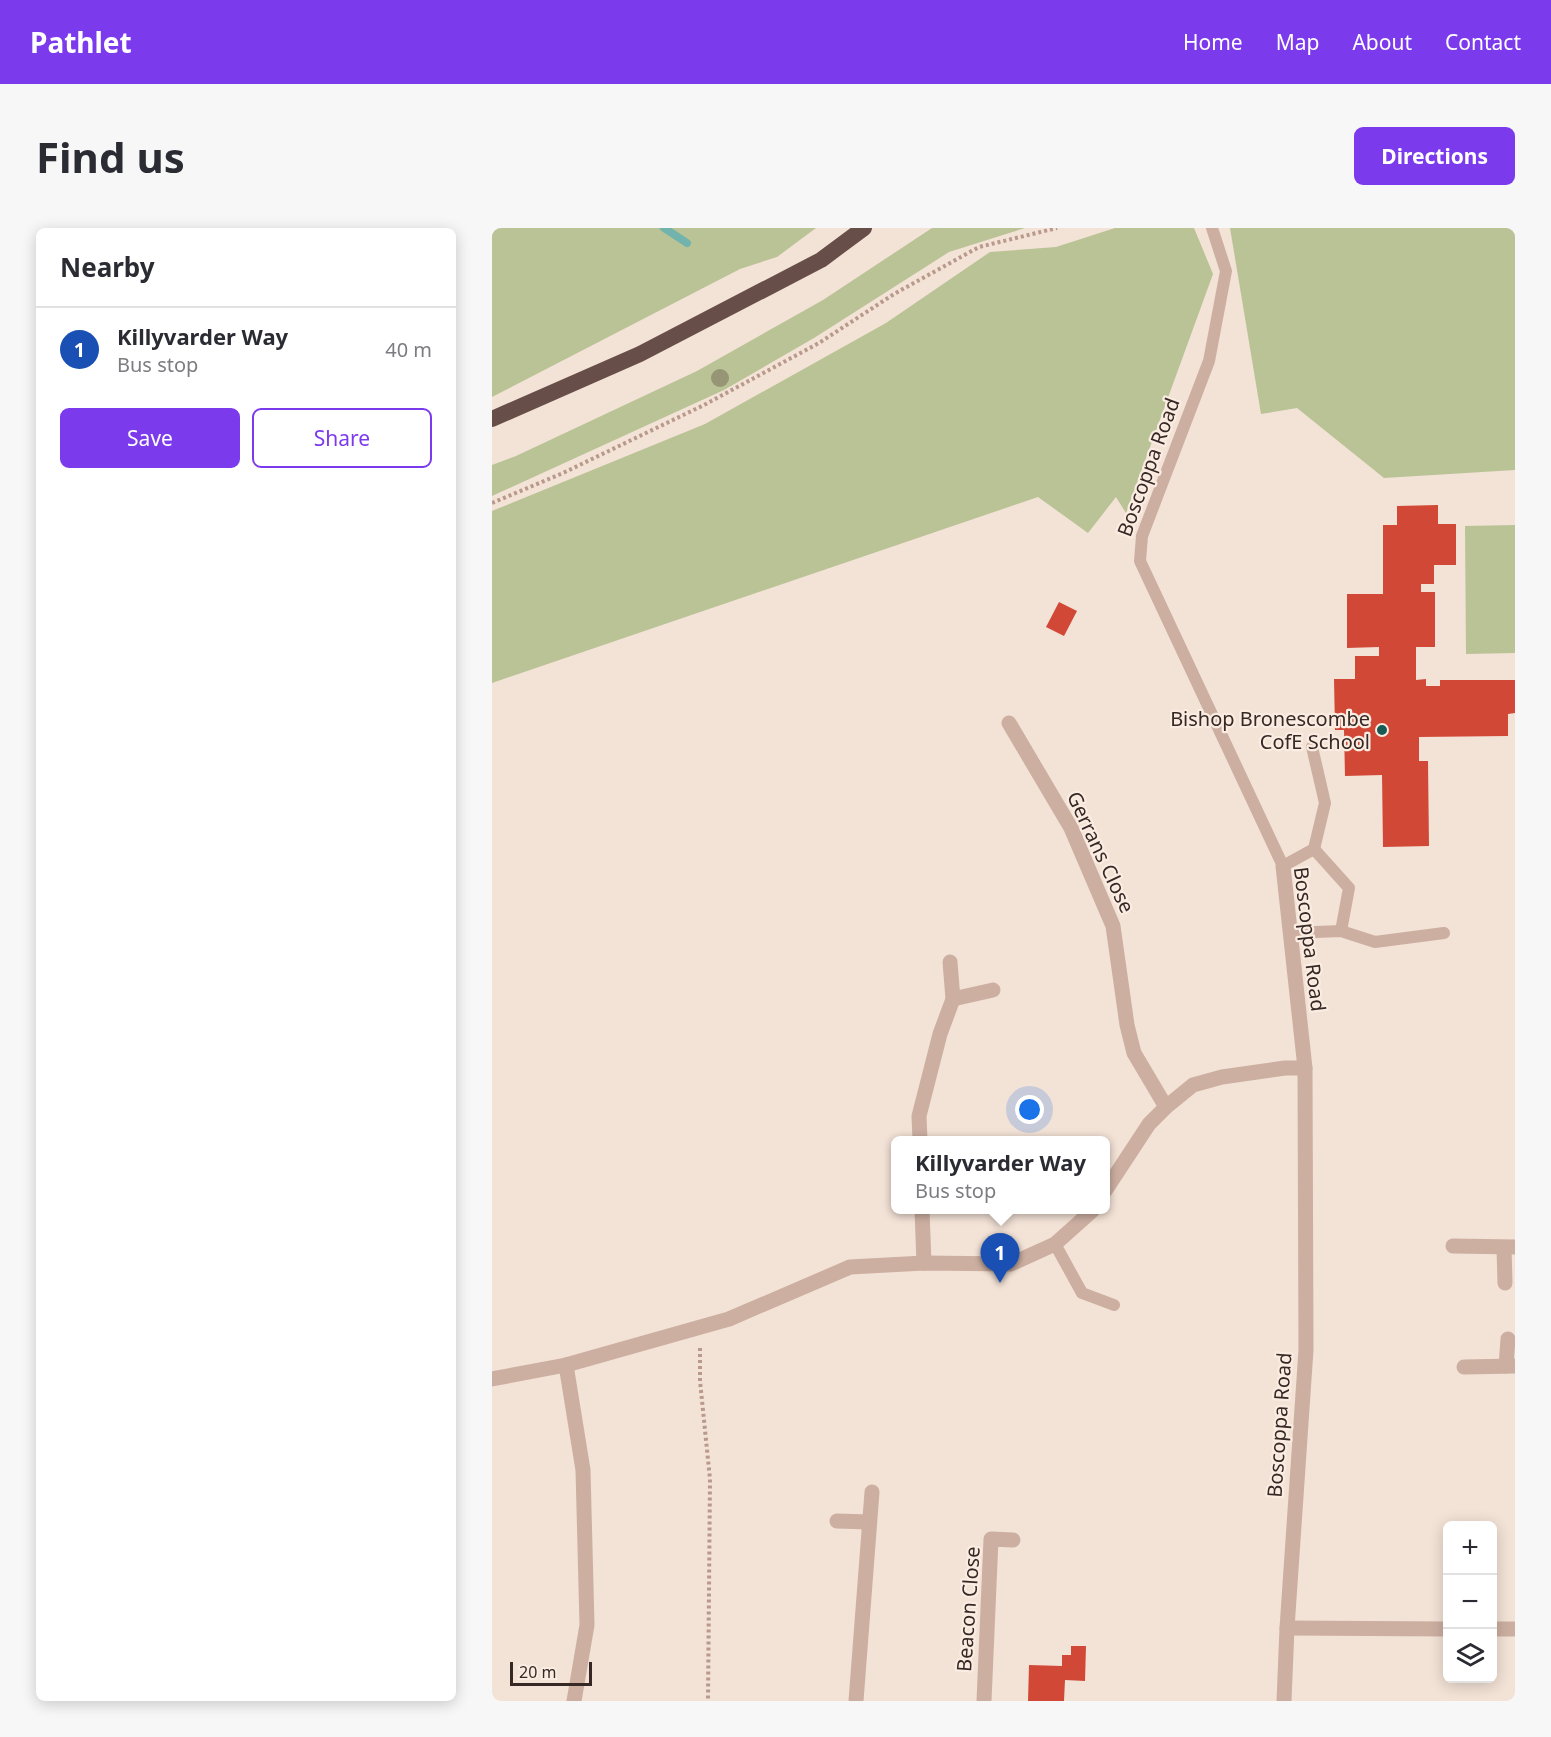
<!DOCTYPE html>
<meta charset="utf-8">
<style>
:root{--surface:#fff;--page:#f7f7f7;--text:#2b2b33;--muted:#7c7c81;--line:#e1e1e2;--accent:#7c3aed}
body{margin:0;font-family:"Noto Sans",sans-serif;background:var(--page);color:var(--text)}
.controls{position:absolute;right:18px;bottom:18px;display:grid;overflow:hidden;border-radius:9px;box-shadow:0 3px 15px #0003}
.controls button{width:54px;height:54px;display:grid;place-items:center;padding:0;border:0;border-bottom:2px solid var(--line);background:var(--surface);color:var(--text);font:30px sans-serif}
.scale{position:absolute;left:18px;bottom:15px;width:82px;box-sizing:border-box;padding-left:6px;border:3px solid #352825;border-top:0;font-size:16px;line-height:21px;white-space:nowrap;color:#352825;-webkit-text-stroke:4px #fbece2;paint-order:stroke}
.you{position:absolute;left:538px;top:882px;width:21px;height:21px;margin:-15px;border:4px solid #fff;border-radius:50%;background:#1a73e8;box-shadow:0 0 0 9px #1a73e833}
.badge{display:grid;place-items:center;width:39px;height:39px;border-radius:50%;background:var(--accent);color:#fff;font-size:20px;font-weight:700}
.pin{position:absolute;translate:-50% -50px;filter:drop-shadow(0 2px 3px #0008)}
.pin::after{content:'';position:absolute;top:32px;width:21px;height:18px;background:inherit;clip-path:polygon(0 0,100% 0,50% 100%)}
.popup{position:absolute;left:399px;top:908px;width:219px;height:78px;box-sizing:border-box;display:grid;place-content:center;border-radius:9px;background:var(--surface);filter:drop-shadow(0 2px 4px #0005);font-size:20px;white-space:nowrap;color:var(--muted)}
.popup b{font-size:22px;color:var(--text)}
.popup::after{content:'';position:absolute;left:50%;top:100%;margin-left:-12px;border:12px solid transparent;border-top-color:var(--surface)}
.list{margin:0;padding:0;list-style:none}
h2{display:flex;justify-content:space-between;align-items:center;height:78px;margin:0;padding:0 24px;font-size:26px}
h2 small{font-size:20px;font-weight:400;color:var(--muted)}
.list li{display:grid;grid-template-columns:39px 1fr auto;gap:18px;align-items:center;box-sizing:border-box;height:84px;padding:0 24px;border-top:2px solid var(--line)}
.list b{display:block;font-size:22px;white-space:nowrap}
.list p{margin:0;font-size:20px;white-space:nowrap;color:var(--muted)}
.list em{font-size:20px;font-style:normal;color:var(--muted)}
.actions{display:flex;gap:12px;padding:18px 24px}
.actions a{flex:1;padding:14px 0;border:2px solid var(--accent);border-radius:9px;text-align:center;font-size:21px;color:var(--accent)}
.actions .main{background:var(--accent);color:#fff}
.icon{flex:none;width:33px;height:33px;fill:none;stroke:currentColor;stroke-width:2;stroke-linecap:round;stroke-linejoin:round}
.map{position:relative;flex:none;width:1023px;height:1473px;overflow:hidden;border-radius:9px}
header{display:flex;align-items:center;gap:36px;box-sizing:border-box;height:84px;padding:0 30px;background:var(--accent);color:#fff}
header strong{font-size:28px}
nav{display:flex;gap:33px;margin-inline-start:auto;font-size:21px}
.intro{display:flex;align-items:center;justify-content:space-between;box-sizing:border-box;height:144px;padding:0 36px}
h1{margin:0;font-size:42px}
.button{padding:15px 27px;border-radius:9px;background:var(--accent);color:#fff;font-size:21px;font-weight:700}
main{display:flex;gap:36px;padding:0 36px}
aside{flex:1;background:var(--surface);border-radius:9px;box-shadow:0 3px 15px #0003}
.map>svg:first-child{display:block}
</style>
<header>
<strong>Pathlet</strong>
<nav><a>Home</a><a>Map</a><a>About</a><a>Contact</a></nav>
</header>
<div class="intro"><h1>Find us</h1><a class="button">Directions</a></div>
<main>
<aside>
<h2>Nearby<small></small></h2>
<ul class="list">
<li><span class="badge" style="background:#1a4fb4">1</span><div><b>Killyvarder Way</b><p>Bus stop</p></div><em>40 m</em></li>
</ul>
<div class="actions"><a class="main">Save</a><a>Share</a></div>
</aside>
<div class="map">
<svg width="1023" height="1473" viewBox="0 0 1023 1473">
<rect width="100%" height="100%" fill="#f3e2d6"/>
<g fill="#b9c395">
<path d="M0,0H324L285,29L248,41L0,169Z"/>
<path d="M440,0H533L457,24L322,110L232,162L0,268V237L24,228L205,143L331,72Z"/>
<path d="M623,0H702L721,46L634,285L624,269L596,305L546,269L0,455V283L213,196L394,95L498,24L564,19Z"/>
<path d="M738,0H1023V242L892,250L805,180L769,186Z"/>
<path d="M1023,297V425L974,426L973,298Z"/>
</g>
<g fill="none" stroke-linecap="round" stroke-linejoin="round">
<path stroke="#72b3ad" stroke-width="8" d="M172,0L195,15"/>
</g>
<g fill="#d24836">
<path d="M946,277V296H964V337H942V356H929V364H943V419H924V452L934,451V458H948V452H1023V485L1016,486V508L927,509V533H936L937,618L891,619L890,547L853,548L852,502H843L842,451H863V428H887V419L855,420V366H891V297H905V278Z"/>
<path d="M567,374L585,383L572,408L554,399Z"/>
<path d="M579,1418H594L593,1453L573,1452L572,1473H536L537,1437L570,1438V1427H579Z"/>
</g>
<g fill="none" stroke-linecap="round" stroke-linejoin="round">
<g stroke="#b8998b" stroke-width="4" stroke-dasharray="3 3" stroke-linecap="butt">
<path d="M0,275L71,245L212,177L327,115L402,66L487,19L565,0"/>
<path d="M208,1120V1153L218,1251L216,1473"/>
</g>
<g stroke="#ccafa1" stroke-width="12">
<path d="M720,0L734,43L717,133L650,308L648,333L791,638L822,621L857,660L849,703"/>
<path d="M820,519L833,575L822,621"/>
<path d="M798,705L849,703L883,714L952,705"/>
<path d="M563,1016L590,1065L622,1077"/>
</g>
<g stroke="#ccafa1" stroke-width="15">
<path d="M517,495L579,600L621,698L635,797L642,825L674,879"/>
<path d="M791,638L813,840L814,1122L795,1400L792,1473"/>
<path d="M461,771L501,762"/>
<path d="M428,912L427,888L448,806L461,771L458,734"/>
<path d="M613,963L657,896L674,879L701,857L730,849L793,840H813"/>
<path d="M430,982L432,1035"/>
<path d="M961,1018L1023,1019"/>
<path d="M1012,1020L1013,1055"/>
<path d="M74,1137L91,1242L95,1397L82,1473"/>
<path d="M1014,1138L1016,1111"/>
<path d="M972,1139L1023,1138"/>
<path d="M0,1151L74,1137L237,1091L358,1039L432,1035L519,1036L563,1016L601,982"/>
<path d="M345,1293L377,1294"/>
<path d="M795,1400L956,1401"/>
<path d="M1000,1401H1023"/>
<path d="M364,1473L380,1264"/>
<path d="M492,1473L499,1311L521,1312"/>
</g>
<path stroke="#684e48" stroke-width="16" d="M0,191L148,126L329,32L372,0"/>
</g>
<circle fill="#969575" cx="228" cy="150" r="9"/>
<circle fill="#175a56" stroke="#fbece2" stroke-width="2" cx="890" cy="502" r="6"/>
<g text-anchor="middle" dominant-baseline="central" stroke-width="4.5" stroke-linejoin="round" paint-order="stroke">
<g font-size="20" fill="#352825" stroke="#fbece2">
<text transform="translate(656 239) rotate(-70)">Boscoppa Road</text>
<text transform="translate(609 624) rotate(65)">Gerrans Close</text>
<text transform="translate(818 711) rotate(83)">Boscoppa Road</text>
<text transform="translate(787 1197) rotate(-86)">Boscoppa Road</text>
<text transform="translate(476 1381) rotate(-86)">Beacon Close</text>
</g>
<g font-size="20" fill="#352825" stroke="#fbece2" text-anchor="end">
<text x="878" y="490">Bishop Bronescombe<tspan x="878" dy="23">CofE School</tspan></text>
</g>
</g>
</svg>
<div class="controls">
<button>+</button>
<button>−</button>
<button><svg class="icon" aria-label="layers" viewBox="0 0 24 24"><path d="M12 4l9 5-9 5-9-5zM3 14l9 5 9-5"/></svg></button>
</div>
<div class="scale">20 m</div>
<div class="you"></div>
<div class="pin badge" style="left:508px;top:1055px;background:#1a4fb4">1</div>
<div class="popup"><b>Killyvarder Way</b>Bus stop</div>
</div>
</main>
